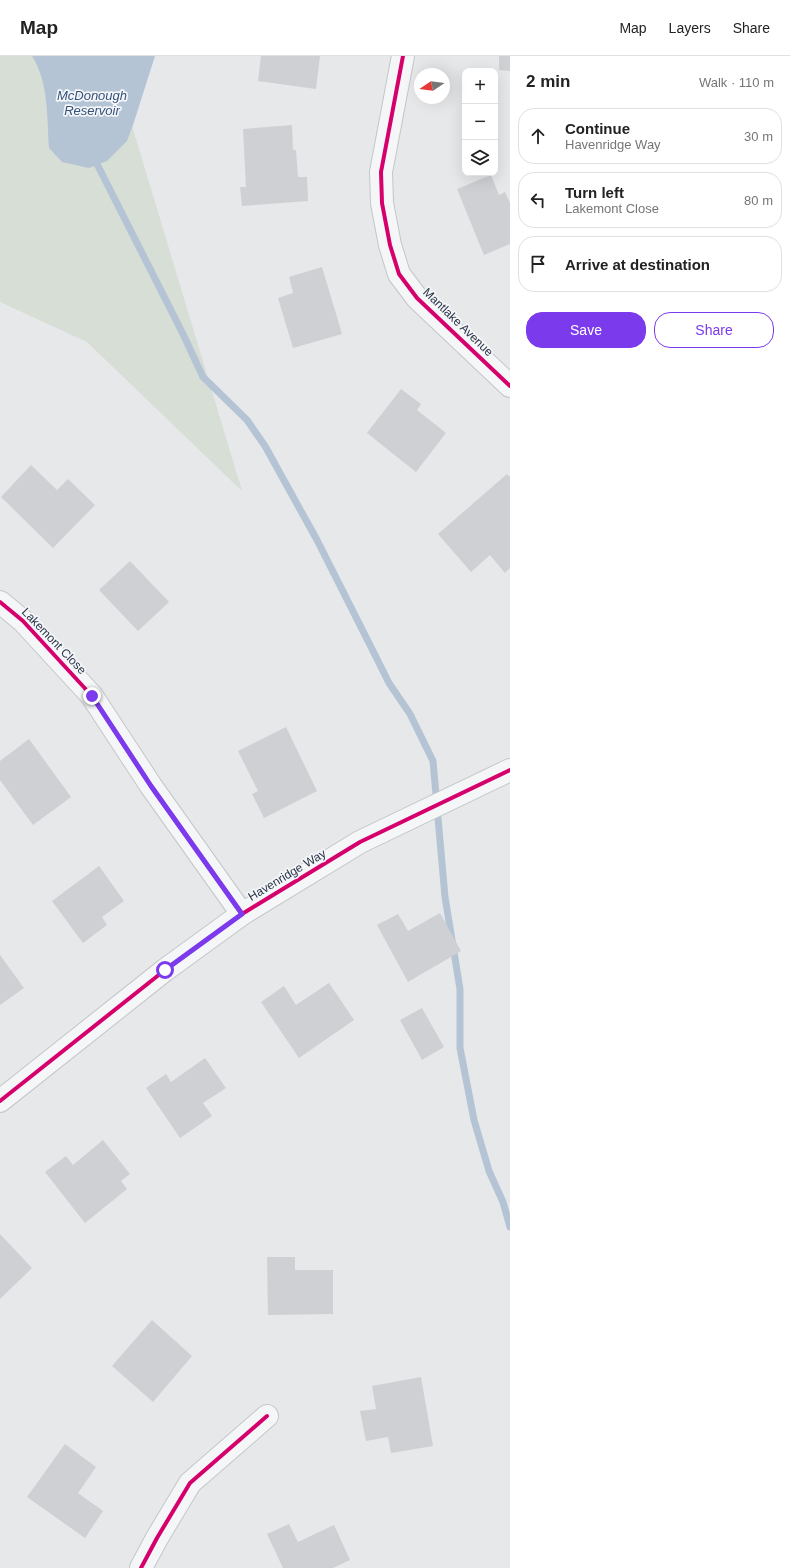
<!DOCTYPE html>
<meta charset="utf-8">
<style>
:root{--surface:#fff;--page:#f2f2f2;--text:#222;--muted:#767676;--line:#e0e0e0;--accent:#7c3aed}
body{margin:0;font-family:Arial,sans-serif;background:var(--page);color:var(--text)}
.controls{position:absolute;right:12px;top:12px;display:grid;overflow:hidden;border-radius:8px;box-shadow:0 4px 16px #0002}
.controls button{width:36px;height:36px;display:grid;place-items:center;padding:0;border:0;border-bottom:1px solid var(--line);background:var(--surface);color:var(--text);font:20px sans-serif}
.compass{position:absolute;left:414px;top:12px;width:36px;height:36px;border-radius:50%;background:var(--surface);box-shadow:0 4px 16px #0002;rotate:257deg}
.stop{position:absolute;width:12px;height:12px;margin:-9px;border:3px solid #7c3aed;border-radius:50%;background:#fff}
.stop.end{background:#7c3aed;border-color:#fff;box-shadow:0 1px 4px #0008}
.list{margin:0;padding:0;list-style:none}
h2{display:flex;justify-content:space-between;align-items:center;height:52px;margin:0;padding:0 16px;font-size:17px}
h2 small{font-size:13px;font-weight:400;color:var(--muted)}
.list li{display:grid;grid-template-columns:26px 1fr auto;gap:12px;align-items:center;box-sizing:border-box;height:56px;margin:0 8px 8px;padding:0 8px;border:1px solid var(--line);border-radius:16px}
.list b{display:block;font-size:15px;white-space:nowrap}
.list p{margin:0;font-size:13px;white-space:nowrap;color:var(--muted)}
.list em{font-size:13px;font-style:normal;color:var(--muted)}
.actions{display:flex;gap:8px;padding:12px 16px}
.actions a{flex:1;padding:9px 0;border:1px solid var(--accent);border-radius:16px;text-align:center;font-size:14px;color:var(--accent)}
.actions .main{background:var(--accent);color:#fff}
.icon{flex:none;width:22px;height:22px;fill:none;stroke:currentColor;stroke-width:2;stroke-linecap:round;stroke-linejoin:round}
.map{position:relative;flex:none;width:510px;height:1512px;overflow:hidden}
header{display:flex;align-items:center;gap:24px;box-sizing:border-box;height:56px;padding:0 20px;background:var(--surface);border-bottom:1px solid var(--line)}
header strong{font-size:19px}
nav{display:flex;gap:22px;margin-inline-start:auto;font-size:14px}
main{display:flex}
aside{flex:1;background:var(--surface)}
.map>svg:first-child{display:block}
</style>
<header>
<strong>Map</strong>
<nav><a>Map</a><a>Layers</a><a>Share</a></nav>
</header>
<main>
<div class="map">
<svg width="510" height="1512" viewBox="0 0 510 1512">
<rect width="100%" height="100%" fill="#e6e8ea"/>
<path fill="#d6ded6" d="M0,0H111L242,435L87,286L0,246Z"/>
<path fill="#b4c4d5" d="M32,0H155L133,69L127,85L107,105L89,112L62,106L49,92C47,62 49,27 32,0Z"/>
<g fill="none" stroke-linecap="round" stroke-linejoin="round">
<path stroke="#b4c4d5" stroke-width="7" d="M97,108L183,278L203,321L247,364L265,390L317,484L371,591L389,627L410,658L433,705L445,841L460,933V992L474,1064L489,1115L503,1146L510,1171"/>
</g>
<g fill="#ced0d3">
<path d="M261,0H320L316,33L258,25Z"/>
<path d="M499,0H510V15L499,14Z"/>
<path d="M292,69L293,94H296L298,121H307L308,145L242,150L240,131H246L243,73Z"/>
<path d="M491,119L499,139L505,136L510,147V188L484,199L457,133Z"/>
<path d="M322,211L342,278L293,292L278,242L293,237L289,221Z"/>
<path d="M401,333L421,348L417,354L446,377L416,416L367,377Z"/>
<path d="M31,409L57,434L68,423L95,449L53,492L1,441Z"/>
<path d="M507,418L510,421V512L505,517L490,499L471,516L438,478Z"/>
<path d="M130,505L169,546L138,575L99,534Z"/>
<path d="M286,671L317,735L264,762L252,738L258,735L238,695Z"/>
<path d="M29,683L71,741L33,769L0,724V705Z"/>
<path d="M99,810L124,845L102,861L107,869L83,887L52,845Z"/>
<path d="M440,857L461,895L408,926L377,869L398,858L408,875Z"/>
<path d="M0,899L24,932L0,949Z"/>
<path d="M329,927L354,964L299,1002L261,946L284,930L296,949Z"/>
<path d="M422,952L444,991L422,1004L400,964Z"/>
<path d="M205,1002L226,1032L203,1047L212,1060L180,1082L146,1032L166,1018L171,1026Z"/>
<path d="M103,1084L130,1118L121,1125L127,1133L85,1167L45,1116L66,1100L73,1109Z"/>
<path d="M0,1178L32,1212L0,1243Z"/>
<path d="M267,1201H295V1214H333V1258L268,1259Z"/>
<path d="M152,1264L192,1300L153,1346L112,1310Z"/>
<path d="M421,1321L433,1390L391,1397L388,1381L366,1385L360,1355L376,1353L372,1330Z"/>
<path d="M65,1388L96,1411L78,1437L103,1455L85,1482L27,1441Z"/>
<path d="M289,1468L298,1486L334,1469L350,1504L333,1512H283L267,1478Z"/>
</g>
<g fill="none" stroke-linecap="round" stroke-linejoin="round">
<g stroke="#c4c6c8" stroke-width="24">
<g id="street">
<path d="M403,0L381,116L382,147L390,189L399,218L417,242L510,330"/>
<path d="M0,546L23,565L92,640L151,730L242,858"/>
<path d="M0,1045L165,914L242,858L360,786L510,714"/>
<path d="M141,1512L157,1482L190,1427L267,1360"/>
</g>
</g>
<use href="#street" stroke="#f5f6f7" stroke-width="22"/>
<g stroke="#f4f6f9" stroke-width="6">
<g id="cycleway">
<path d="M403,0L381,116L382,147L390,189L399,218L417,242L510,330"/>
<path d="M0,546L23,565L92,640L151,730L242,858"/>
<path d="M0,1045L165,914L242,858L360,786L510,714"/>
<path d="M141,1512L157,1482L190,1427L267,1360"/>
</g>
</g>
<use href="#cycleway" stroke="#d6006c" stroke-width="4"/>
</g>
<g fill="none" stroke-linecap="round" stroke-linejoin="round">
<path stroke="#7c3aed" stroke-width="5" d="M92,640L151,730L242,858L165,914"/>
</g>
<g text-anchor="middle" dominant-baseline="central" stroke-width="3.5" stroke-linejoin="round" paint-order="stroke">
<g font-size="12" fill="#2b3445" stroke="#f4f6f9">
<text transform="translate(458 266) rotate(44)">Mantlake Avenue</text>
<text transform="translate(54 585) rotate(46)">Lakemont Close</text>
<text transform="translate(287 819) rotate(-31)">Havenridge Way</text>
</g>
<g font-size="13" font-style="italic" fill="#34527a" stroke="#f4f6f9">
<text x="92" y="39">McDonough<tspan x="92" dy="15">Reservoir</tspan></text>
</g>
</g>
</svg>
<div class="controls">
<button>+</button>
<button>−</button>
<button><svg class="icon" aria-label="layers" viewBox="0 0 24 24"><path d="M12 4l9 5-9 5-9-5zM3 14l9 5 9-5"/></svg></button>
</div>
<svg class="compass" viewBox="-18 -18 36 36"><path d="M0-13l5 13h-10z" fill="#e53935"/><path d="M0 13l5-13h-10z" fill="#767676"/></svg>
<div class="stop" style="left:165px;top:914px"></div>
<div class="stop end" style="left:92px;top:640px"></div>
</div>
<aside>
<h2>2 min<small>Walk · 110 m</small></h2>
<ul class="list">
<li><svg class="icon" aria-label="ahead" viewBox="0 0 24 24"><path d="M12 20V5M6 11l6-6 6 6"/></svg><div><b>Continue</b><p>Havenridge Way</p></div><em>30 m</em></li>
<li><svg class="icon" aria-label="left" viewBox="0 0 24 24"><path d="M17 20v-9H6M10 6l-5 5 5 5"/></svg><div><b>Turn left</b><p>Lakemont Close</p></div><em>80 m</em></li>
<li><svg class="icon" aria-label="arrive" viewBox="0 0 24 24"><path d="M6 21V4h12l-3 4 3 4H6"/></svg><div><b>Arrive at destination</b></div></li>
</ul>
<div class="actions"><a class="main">Save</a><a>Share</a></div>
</aside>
</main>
